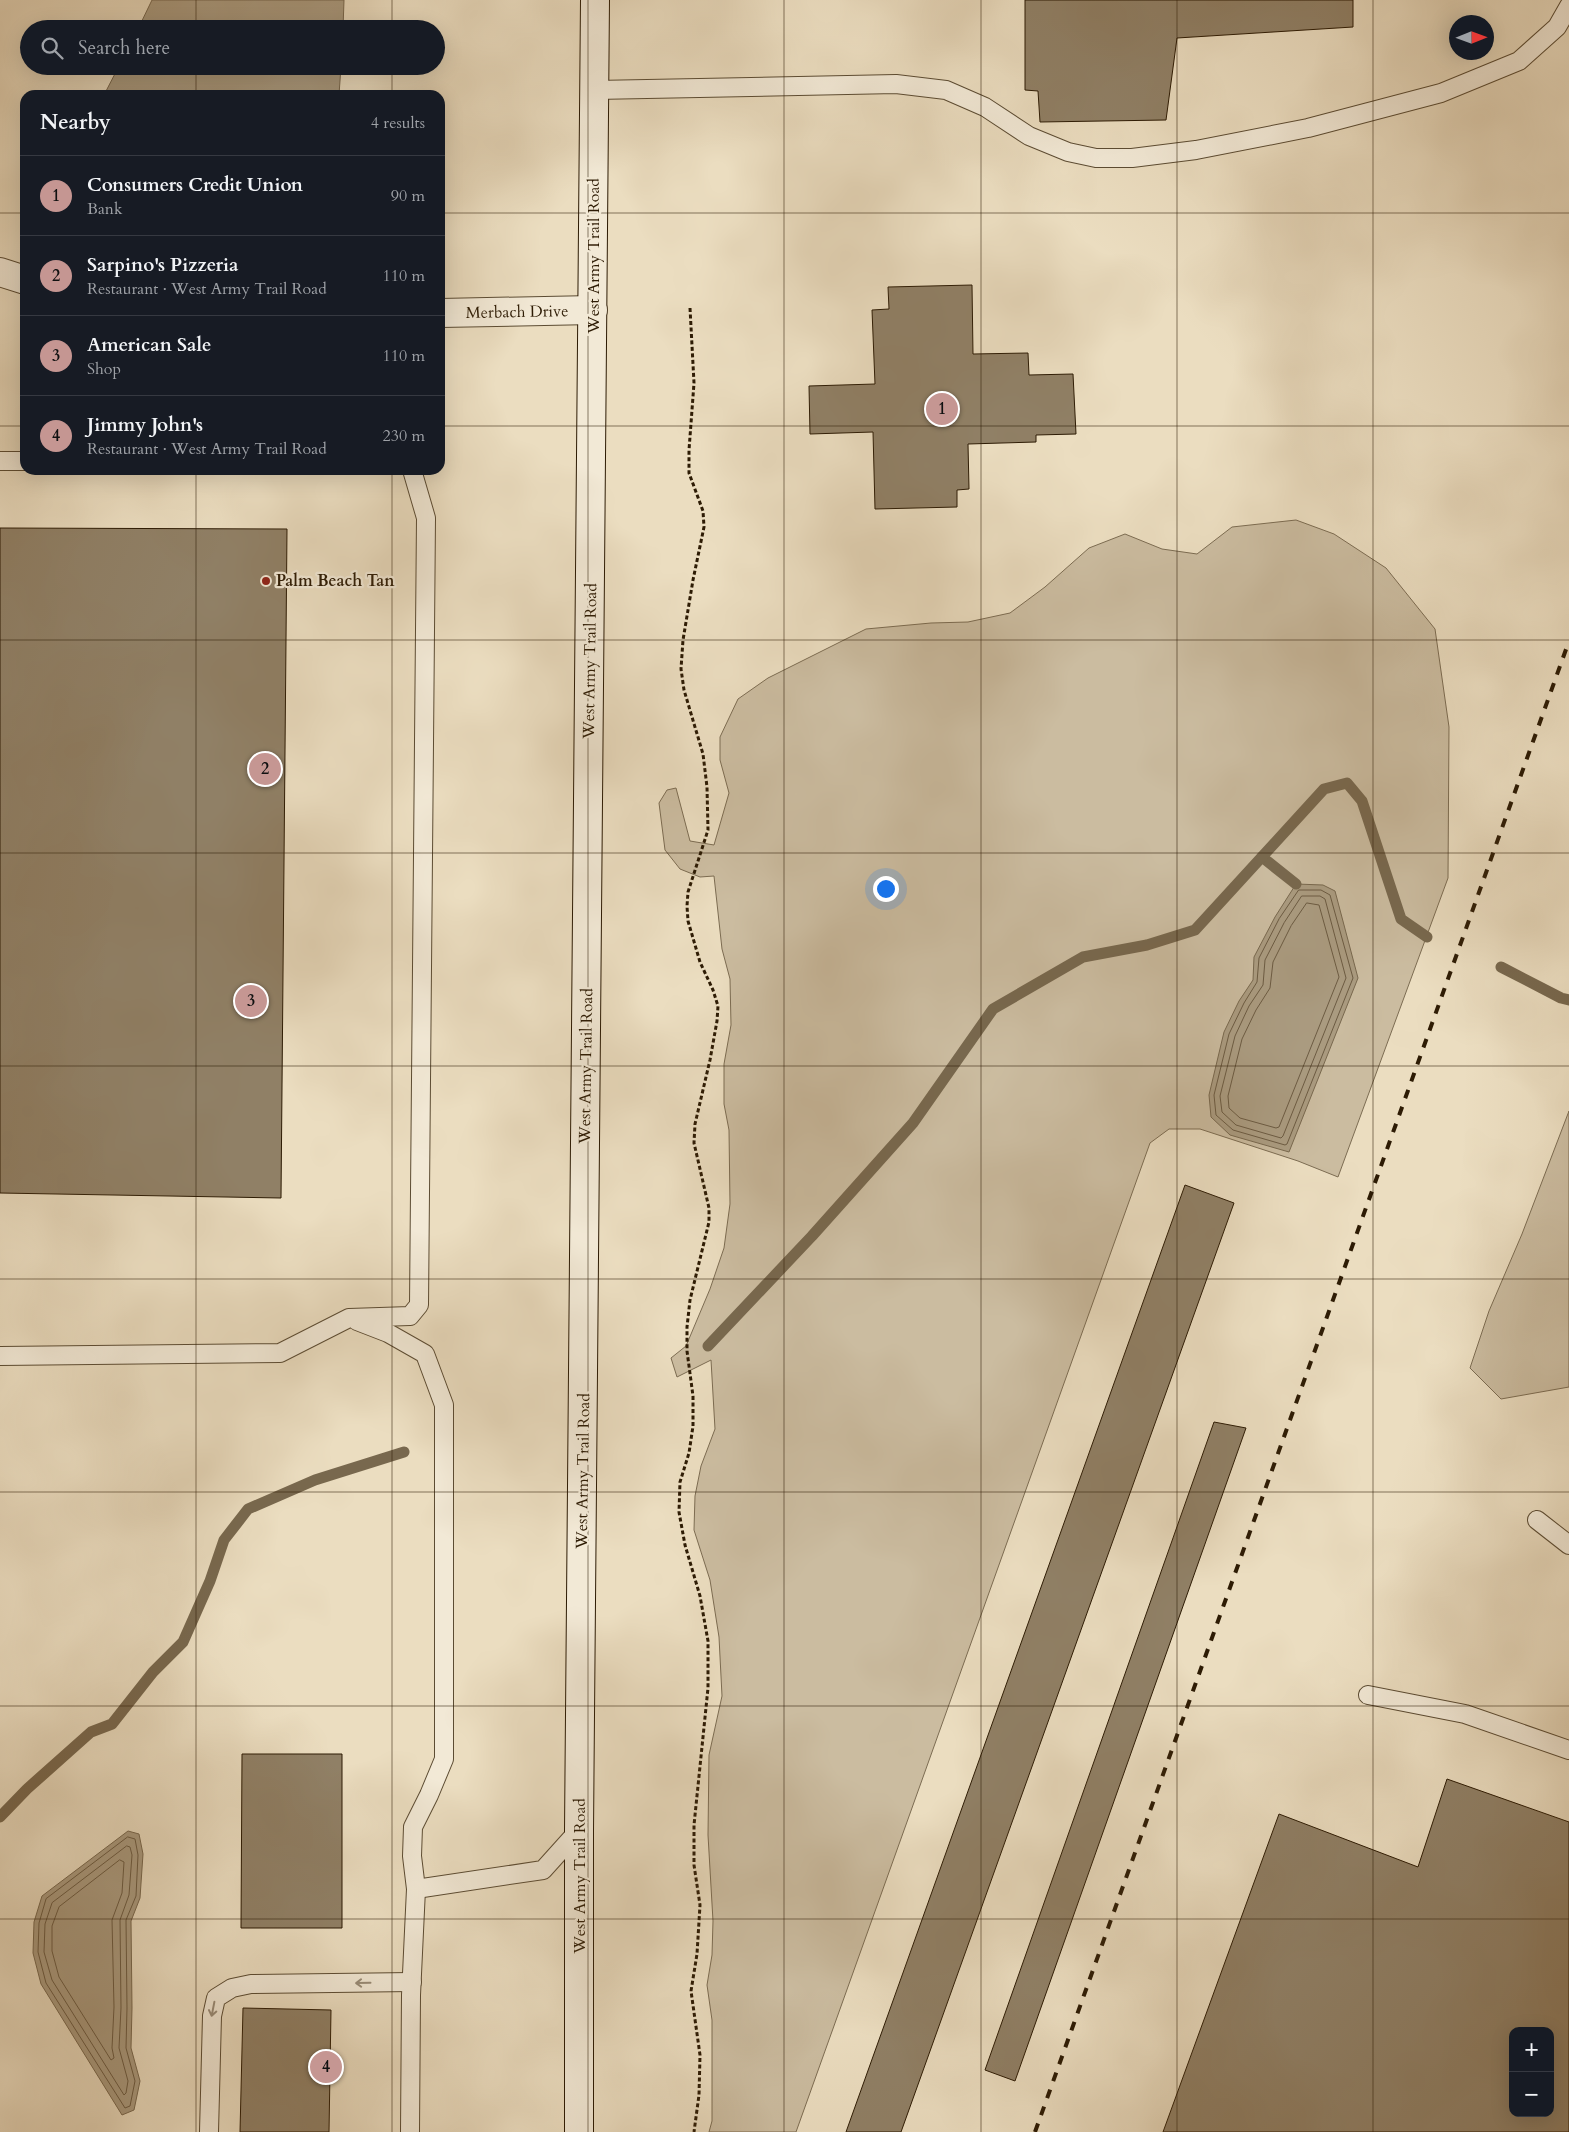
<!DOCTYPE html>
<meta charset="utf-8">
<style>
:root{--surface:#171b24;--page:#20242c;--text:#f1f3f6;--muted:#9ea1a6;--line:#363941;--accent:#c59692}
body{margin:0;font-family:Cardo,serif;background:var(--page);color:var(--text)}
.controls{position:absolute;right:15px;bottom:15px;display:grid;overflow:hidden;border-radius:10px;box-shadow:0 5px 20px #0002}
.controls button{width:45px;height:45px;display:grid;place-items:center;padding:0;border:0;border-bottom:1px solid var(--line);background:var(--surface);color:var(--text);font:25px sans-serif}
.compass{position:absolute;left:1449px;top:15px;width:45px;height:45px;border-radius:50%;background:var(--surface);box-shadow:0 5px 20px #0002;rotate:89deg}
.you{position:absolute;left:885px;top:888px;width:18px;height:18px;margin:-12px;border:4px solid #fff;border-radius:50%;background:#1a73e8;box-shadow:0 0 0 8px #1a73e833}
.badge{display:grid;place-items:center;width:32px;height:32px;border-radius:50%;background:var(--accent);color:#111;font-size:16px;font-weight:700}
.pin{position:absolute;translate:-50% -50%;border:2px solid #fff;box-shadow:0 1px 5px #0006}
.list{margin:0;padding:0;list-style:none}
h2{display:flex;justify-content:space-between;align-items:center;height:65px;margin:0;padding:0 20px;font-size:21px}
h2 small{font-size:16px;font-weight:400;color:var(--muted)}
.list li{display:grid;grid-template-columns:32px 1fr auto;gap:15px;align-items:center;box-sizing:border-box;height:80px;padding:0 20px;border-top:1px solid var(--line)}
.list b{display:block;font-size:19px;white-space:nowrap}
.list p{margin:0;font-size:16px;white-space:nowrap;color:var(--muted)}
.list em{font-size:16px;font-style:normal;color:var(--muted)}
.icon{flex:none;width:28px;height:28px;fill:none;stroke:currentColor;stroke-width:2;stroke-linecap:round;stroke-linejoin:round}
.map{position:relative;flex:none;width:1569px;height:2132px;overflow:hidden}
.search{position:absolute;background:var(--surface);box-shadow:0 5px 20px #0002;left:20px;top:20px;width:425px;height:55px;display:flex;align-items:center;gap:12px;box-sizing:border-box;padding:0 18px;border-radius:28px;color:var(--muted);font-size:19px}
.panel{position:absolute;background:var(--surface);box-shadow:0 5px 20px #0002;left:20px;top:90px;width:425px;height:385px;border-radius:15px}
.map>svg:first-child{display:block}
</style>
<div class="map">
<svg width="1569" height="2132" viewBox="0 0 1569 2132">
<rect width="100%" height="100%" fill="#ebddc0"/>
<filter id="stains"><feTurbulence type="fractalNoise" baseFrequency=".004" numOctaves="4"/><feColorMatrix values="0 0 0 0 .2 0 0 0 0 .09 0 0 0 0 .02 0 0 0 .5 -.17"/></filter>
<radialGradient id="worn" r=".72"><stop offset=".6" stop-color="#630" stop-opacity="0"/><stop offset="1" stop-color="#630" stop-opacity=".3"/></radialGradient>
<g fill="#cbbca0" stroke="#7c6c52">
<path d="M1296,520L1334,534L1386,568L1435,629L1449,727L1448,878L1338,1177L1298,1161L1200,1129H1169L1150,1143L796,2132H709L712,2121V2020L707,1985L712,1955L713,1921L708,1835L709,1755L722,1696L719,1637L710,1580L694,1530L695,1496L701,1466L715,1429L711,1360L677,1377L671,1358L686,1346L710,1289L724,1248L730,1204L729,1130L724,1104V1064L731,1025L730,979L722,949L714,876L700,877L680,869L665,850L659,803L667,790L676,788L690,841L714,845L729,793L720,760V737L738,699L768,678L866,629L931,623L968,622L1010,613L1045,587L1089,548L1125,534L1162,549L1197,554L1232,527Z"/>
<path d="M1569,1111V1387L1501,1399L1470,1368L1489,1311L1522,1234Z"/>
</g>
<g fill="#aa9b80" stroke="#78684e">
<path d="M152,0H344L343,29H138Z"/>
<path d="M119,66H341L339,95H104Z"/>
<path d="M1296,884L1323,885L1335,891L1358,978L1289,1152L1230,1135L1211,1117L1209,1095L1224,1032L1239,1001L1253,980L1254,957L1275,917Z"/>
<path d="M128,1831L139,1834L143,1854L140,1898L131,1921L132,2008L131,2048L140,2081L134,2110L122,2115L41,1984L33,1953L34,1922L42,1896Z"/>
</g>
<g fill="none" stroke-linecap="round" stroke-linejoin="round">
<g stroke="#6c5b42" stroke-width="1">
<path d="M1299,890H1321L1330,895L1353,978L1287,1144L1285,1145L1233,1130L1216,1115L1214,1095L1229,1034L1244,1003L1257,982L1259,958L1279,919Z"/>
<path d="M1302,896H1320L1325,899L1346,978L1283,1136L1281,1138L1236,1125L1222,1112L1220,1096L1235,1036L1249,1006L1263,985L1265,960L1284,923Z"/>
<path d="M1307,903L1319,905L1339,977L1279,1127L1276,1128L1240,1118L1229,1108L1228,1096L1242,1039L1256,1010L1270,988L1273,962L1291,926Z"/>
<path d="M128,1837L135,1839L138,1855L136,1896L126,1920L127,2008L126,2048L135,2081L130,2106L125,2108L46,1983L38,1952L39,1923L46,1899Z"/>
<path d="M127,1846L130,1847L132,1855L129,1895L120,1920L121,2008L119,2048L128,2081L126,2093L124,2095L52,1980L44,1952L45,1924L52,1903Z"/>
<path d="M120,1860L124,1862L122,1893L112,1920L114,2007L112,2048L114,2058L111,2060L59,1977L52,1951V1926L59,1907Z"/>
</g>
<g stroke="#78684e" stroke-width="11">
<path d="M1262,857L1296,884"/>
<path d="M1501,967L1561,998L1569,1000"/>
<path d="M708,1346L812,1236L913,1123L993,1009L1083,957L1147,945L1195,930L1324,789L1347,783L1362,801L1401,919L1427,937"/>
<path d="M0,1817L27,1789L91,1732L112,1724L153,1672L183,1642L210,1581L224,1540L248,1509L315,1480L404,1452"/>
</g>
</g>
<g fill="#908066" stroke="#2d1b04" fill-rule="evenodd">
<path d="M1025,0H1353V27L1177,38L1166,120L1040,122L1038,91L1025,90Z"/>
<path d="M972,285L973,354L1028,353L1029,375L1073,374L1076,434L1036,435V442L968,444L969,489L957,490V507L875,509L873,432L810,434L809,386L875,384L872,310L889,309L888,287Z"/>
<path d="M0,528L287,529L281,1198L0,1193Z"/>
<path d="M1185,1185L1234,1203L901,2132H846Z"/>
<path d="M1214,1422L1246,1428L1015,2081L985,2070Z"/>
<path d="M242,1754H342V1928H241Z"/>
<path d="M1447,1779L1569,1822V2132H1163L1279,1814L1418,1867ZM1513,2031H1550V2113H1513Z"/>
<path d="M243,2008L331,2010L329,2132H240Z"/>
</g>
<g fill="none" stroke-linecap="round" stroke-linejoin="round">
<g stroke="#5c4c33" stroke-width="20">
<g id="service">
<path d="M595,90L896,84L946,90L985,107L1029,136L1068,152L1096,158H1132L1196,150L1308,128L1441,93L1519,61L1557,27L1569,6"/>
<path d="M0,461H25"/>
<path d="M357,1321L388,1333L425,1354L444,1405V1759L429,1795L413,1827L412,1856L416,1889L411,1995L410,2132"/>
<path d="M0,1356L280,1353L349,1318L410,1316L419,1305L426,518L412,470"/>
<path d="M1537,1520L1569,1545"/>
<path d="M1368,1695L1465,1714L1569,1750"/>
<path d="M416,1889L543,1870L579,1830"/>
<path d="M209,2132L212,2016L216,1998L232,1988L251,1984L412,1982"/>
</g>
</g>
<g stroke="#5c4c33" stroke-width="30">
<g id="minor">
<path d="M0,272L25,280"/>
<path d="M440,313L593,310"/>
</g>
</g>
<g stroke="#2d1b04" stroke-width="30">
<path id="secondary" d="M579,2132V1830L595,0"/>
</g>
<path stroke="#2d1b04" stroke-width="3" stroke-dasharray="4 2.5" stroke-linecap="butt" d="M690,308L694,383L689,450V473L703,511L704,527L693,580L683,640L681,669L684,690L703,754L707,787L708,830L688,892L687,906L688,921L700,962L713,990L718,1006L717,1021L710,1060L695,1124L694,1143L709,1208V1222L690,1300L687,1327V1351L693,1396V1426L689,1453L680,1482L679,1512L685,1545L700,1596L708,1641V1688L694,1825V1865L700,1905L697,1954L691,1991L700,2055L699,2095L694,2132"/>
<use href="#service" stroke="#f2e9d6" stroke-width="18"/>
<use href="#minor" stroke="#f2e9d6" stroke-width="28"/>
<use href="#secondary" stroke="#f2e9d6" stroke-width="28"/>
<path stroke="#2d1b04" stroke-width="4" stroke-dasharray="9 9" stroke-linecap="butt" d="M1035,2132L1569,641"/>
</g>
<defs><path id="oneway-shaft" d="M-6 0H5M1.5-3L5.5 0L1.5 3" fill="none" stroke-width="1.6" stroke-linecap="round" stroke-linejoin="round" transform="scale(1.25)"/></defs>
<g stroke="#998c78">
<use href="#oneway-shaft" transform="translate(363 1983) rotate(179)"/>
<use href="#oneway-shaft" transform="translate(213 2009) rotate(101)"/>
</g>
<path fill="none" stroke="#2d1b04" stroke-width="1" stroke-opacity="0.55" d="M196,0V29M392,0V29M588,0V2132M784,0V2132M981,0V2132M1177,0V2132M1373,0V2132M196,66V95M392,66V95M0,213H25M440,213H1569M0,426H25M440,426H1569M196,470V2132M392,470V2132M0,640H1569M0,853H1569M0,1066H1569M0,1279H1569M0,1492H1569M0,1706H1569M0,1919H1569"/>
<circle fill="#8f2418" stroke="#f2e9d6" stroke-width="2" cx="266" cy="581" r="5"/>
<g text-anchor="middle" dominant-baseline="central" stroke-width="4.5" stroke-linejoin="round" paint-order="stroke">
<g font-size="16" fill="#2d1b04" stroke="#f2e9d6">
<text transform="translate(594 256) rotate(-90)">West Army Trail Road</text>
<text transform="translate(517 312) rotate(-1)">Merbach Drive</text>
<text transform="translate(590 661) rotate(-89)">West Army Trail Road</text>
<text transform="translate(586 1066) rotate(-89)">West Army Trail Road</text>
<text transform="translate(583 1471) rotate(-89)">West Army Trail Road</text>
<text transform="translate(580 1876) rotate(-90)">West Army Trail Road</text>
</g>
<g font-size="16" font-weight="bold" fill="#2d1b04" stroke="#f2e9d6" text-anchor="start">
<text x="276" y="581">Palm Beach Tan</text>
</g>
</g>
<rect width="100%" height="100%" filter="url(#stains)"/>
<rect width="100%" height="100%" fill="url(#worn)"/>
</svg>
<div class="controls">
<button>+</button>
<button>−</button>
</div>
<svg class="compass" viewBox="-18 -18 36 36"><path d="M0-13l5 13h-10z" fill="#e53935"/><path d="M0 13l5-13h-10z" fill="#9ea1a6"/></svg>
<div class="you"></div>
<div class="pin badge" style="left:942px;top:409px">1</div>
<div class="pin badge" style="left:265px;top:769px">2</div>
<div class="pin badge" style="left:251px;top:1001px">3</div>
<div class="pin badge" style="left:326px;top:2067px">4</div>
<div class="search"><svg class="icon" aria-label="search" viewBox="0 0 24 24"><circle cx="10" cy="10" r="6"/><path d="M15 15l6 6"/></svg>Search here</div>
<section class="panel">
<h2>Nearby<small>4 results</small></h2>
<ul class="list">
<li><span class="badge">1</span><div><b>Consumers Credit Union</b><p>Bank</p></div><em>90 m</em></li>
<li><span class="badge">2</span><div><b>Sarpino's Pizzeria</b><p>Restaurant · West Army Trail Road</p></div><em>110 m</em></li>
<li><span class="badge">3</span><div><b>American Sale</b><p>Shop</p></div><em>110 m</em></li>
<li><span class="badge">4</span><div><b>Jimmy John's</b><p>Restaurant · West Army Trail Road</p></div><em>230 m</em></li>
</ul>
</section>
</div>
